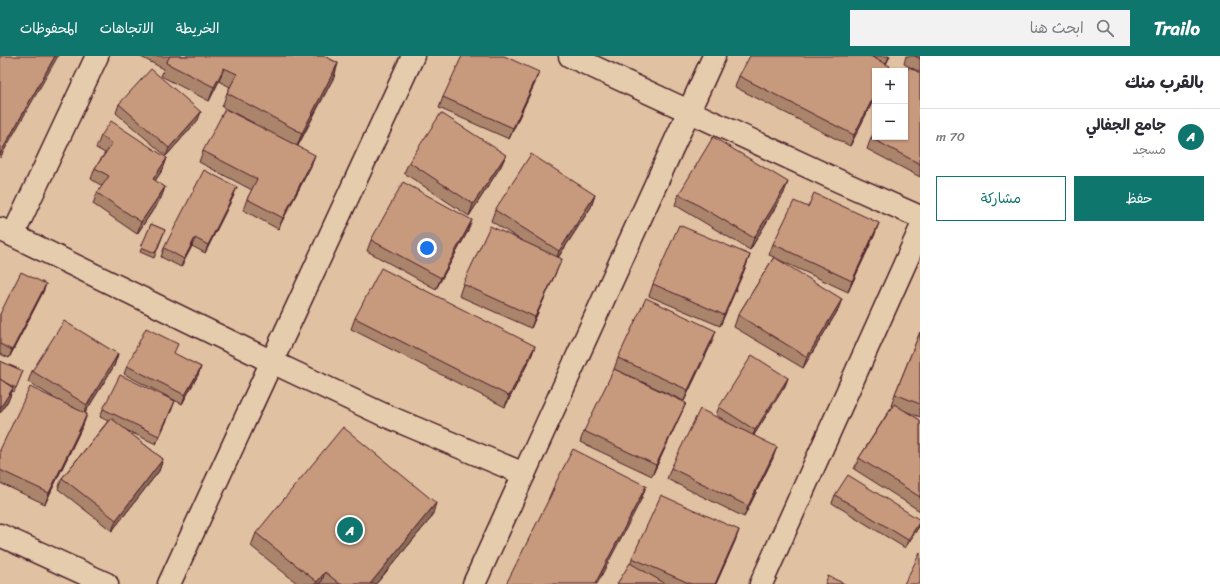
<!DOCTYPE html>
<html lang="ar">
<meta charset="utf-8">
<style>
:root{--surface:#fff;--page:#f2f2f3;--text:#2b2b33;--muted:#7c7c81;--line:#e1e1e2;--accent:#0f766e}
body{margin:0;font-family:Sriracha,"Playpen Sans Arabic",sans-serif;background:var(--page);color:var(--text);direction:rtl}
.controls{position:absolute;right:12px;top:12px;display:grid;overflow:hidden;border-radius:0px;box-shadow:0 1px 3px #0004}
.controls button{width:36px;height:36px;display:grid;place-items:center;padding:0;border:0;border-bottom:1px solid var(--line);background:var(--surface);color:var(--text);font:20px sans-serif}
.you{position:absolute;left:427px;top:192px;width:14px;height:14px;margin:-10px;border:3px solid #fff;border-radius:50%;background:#1a73e8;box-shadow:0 0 0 6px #1a73e833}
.badge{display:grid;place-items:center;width:26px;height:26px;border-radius:50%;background:var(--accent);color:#fff;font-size:13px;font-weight:700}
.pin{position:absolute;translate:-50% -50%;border:2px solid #fff;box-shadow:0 1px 4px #0006}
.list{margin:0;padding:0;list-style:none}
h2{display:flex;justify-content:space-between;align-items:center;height:52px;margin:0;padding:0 16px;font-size:17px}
h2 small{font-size:13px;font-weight:400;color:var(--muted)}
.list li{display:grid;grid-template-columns:26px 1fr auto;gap:12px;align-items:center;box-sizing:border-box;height:56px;padding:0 16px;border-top:1px solid var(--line)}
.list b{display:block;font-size:15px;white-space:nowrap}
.list p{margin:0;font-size:13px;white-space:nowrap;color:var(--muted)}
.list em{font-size:13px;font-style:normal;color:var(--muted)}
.actions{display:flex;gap:8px;padding:12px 16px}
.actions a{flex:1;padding:9px 0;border:1px solid var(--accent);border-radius:0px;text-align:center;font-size:14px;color:var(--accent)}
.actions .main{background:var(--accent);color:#fff}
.icon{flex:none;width:22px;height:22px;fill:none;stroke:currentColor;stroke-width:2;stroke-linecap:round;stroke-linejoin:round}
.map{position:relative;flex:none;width:920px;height:528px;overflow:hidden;direction:ltr}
header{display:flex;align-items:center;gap:24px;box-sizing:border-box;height:56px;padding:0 20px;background:var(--accent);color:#fff}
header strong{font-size:19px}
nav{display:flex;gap:22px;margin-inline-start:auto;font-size:14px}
.search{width:280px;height:36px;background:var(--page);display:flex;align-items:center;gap:10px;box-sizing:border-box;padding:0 14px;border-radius:0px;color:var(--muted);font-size:15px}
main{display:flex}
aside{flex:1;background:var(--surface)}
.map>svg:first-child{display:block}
</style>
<header>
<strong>Trailo</strong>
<div class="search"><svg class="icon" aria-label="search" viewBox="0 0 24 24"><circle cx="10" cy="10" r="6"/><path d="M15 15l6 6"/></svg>ابحث هنا</div>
<nav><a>الخريطة</a><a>الاتجاهات</a><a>المحفوظات</a></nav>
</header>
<main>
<aside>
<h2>بالقرب منك<small></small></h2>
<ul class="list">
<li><span class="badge">A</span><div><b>جامع الجفالي</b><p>مسجد</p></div><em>70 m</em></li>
</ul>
<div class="actions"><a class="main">حفظ</a><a>مشاركة</a></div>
</aside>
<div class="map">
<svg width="920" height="528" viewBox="0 0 920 528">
<rect width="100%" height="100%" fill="#e0c1a1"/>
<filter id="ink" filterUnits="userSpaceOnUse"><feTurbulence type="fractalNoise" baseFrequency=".025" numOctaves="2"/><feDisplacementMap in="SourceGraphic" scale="8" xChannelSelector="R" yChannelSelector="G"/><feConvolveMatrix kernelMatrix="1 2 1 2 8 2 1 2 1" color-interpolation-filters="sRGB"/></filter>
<g filter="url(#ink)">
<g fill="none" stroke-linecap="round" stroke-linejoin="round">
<g stroke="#4a1f2b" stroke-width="25">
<g id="street">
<path d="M570,0L839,125L920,161"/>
<path d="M0,173L272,306L382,358L524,418"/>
<path d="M13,179L97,0"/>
<path d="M0,479L107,528"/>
<path d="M169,528L413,0"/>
<path d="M474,528L714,0"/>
<path d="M761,528L920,174"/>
</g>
</g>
<use href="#street" stroke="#e4ccac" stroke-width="22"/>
</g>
<g fill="#ab846c" stroke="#4a1f2b">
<path d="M139,0H324L338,7L334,21L298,90L311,110L278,173L243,154L247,143L252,134L199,106L203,95L254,67L222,51L227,37L230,31L219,25L209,45L161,20L164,13Z"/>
<path d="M871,0H890L886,8L875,41L850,90L735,31L739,20L881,5Z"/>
<path d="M906,0H920V16L904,8Z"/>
<path d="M920,17V121L867,93L871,82Z"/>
<path d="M535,27L509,83L439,52L443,41Z"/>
<path d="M119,48L198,64L166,100L116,57Z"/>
<path d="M101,80L167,102L163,113L155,125L165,131L161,142L137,178L93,148L97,137L102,130L91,123L95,112L105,97L96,92Z"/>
<path d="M506,99L501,110L469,160L404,117L409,106Z"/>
<path d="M784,137L750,194L675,149L679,138Z"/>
<path d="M234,139L205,197L192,190L181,211L161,201L164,192Z"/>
<path d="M595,139L591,151L558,202L557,214L531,272L459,240L463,228L522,185L491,165L495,154Z"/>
<path d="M808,151L875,178L848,236L775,202L838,254L803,312L734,271L738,259L774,201L769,199L773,188Z"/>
<path d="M151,168L165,174L154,202L140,196Z"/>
<path d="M468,175L436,233L367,195L371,184Z"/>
<path d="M750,199L746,210L720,270L649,240L653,228Z"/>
<path d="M46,228L43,236L9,302L0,298V258Z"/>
<path d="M355,262L535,290L531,301L505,351L351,273Z"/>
<path d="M920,276V361L905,355L920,364V455L854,413L859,402L892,350H891L895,338Z"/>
<path d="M712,286L684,345L614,313L618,302Z"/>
<path d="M118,298L114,310L85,357L87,358L83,369L45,448L0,427V394L53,341L28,326L32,315Z"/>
<path d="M174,298L201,311L198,319L182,348L124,318L127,310Z"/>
<path d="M0,305L23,315L14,336L12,335L9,343L0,357Z"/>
<path d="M788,322L785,330L754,379L773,402L744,461L667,423L671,412L727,366L716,359L719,351Z"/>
<path d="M686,347L681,358L652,420L580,386L584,375Z"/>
<path d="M103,353H172L156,388L126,374L163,403L159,415L112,475L58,433L62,422L108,365L100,361Z"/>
<path d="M646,430L641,444H548L553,432Z"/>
<path d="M835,439L920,465L918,472L905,492L832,447Z"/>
<path d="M432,461L376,528H298L251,490L256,477Z"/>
<path d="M739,474L735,485L716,528H617L631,507L632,502Z"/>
</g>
<g fill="#8b6b58" stroke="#4a1f2b">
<path d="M55,0H58L0,102V98Z"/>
<path d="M889,0H890L886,8Z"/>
<path d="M338,7L334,21L297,90L302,77Z"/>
<path d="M224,12L219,25L209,45L214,31Z"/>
<path d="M539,16L535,27L509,83L513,72Z"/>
<path d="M875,38V41L850,90L854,79Z"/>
<path d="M201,56L198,64L166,100L169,92Z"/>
<path d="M315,99L311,110L278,173L283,162Z"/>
<path d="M506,99L501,110L469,160L473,148Z"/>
<path d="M167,102L163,113L149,134L153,123Z"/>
<path d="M788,126L784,137L750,194L754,182Z"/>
<path d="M165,131L161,142L137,178L141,166Z"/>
<path d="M237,131L234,139L205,197L208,189Z"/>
<path d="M595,139L591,151L555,206L559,195Z"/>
<path d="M472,164L468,175L436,233L441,222Z"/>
<path d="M879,167L875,178L848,236L852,225Z"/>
<path d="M195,182L192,190L181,211L184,203Z"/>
<path d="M750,199L746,210L720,270L724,259Z"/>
<path d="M562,203L557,214L531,272L535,261Z"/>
<path d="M46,228L43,236L9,302L12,294Z"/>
<path d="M842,243L838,254L803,312L807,301Z"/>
<path d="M716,275L712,286L684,345L688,334Z"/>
<path d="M535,290L531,301L505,351L509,340Z"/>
<path d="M118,298L114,310L83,360L87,349Z"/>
<path d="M201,311L198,319L182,348L185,339Z"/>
<path d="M788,322L785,330L752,382L755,374Z"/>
<path d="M13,332L9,343L0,357V352Z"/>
<path d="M175,345L172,353L156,388L159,380Z"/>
<path d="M686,347L681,358L652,420L656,409Z"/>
<path d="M87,358L83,369L45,448L49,437Z"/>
<path d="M777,391L773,402L744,461L748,450Z"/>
<path d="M163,403L159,415L112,475L116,464Z"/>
<path d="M646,430L641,444L597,528H595Z"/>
<path d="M436,447L432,461L376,528H370Z"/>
<path d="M920,465L918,472L905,492L908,484Z"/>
<path d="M739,474L735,485L716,528H715Z"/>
<path d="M325,516L321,528H316L317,526Z"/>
</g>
<g fill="#c7997d" stroke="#4a1f2b">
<path d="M0,0H55L0,98Z"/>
<path d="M170,0H324L338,7L302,77L227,37L237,18L224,12L214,31L166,7Z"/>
<path d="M462,0H504L539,16L513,72L443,41Z"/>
<path d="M750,0H870L890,10L887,15H875V38L854,79L739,20Z"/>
<path d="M915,0H920V3Z"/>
<path d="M909,11L920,17V108L871,82L875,74V81H905V18Z"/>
<path d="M151,13L201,56L169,92L119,48Z"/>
<path d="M225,53L315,99L283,162L247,143L257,123L203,95Z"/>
<path d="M441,57L506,99L473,148L409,106Z"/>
<path d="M111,65L167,102L153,123L165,131L141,166L97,137L109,120L95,112L112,88L101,80Z"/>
<path d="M713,81L788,126L754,182L679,138Z"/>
<path d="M531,98L595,139L559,195L495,154Z"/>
<path d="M204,114L237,131L208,189L195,182L184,203L164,192Z"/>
<path d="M403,126L472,164L441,222L371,184Z"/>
<path d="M814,137L879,167L852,225L773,188L794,145L808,151Z"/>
<path d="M151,168L165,174L155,197L141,191Z"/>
<path d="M679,169L750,199L724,259L653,228Z"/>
<path d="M490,170L562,203L535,261L463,228Z"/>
<path d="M774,201L842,243L807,301L738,259Z"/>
<path d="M381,212L535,290L509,340L355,262Z"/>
<path d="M21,216L46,228L12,294L0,288V258Z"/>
<path d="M646,242L716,275L688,334L618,302Z"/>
<path d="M64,265L118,298L87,349L32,315Z"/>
<path d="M146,272L178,288L174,297L201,311L185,339L127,310Z"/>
<path d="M920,276V348L895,338Z"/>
<path d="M752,299L788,322L755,374L719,351Z"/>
<path d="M0,305L23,315L16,332L8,328L0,323Z"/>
<path d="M614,313L686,347L656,409L584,375Z"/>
<path d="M120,319L175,345L159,380L103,353Z"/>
<path d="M0,323L13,332L0,352Z"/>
<path d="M30,331L87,358L49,437L0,414V394Z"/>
<path d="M894,348L920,364V441L859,402Z"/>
<path d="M700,353L777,391L748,450L671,412Z"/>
<path d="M111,362L163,403L116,464L62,422Z"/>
<path d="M343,371L436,447L370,528H340L325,516L317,526L256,477Z"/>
<path d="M573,393L646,430L595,528H506L554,433L553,432Z"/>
<path d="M848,419L920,464V465L908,484L835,439Z"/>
<path d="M661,439L739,474L715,528H691L632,502Z"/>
<path d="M920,497V528H904Z"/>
<path d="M630,507L666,528H617Z"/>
<path d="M828,520L845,528H825Z"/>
</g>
</g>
</svg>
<div class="controls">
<button>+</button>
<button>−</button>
</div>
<div class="you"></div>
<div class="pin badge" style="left:350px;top:474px">A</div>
</div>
</main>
